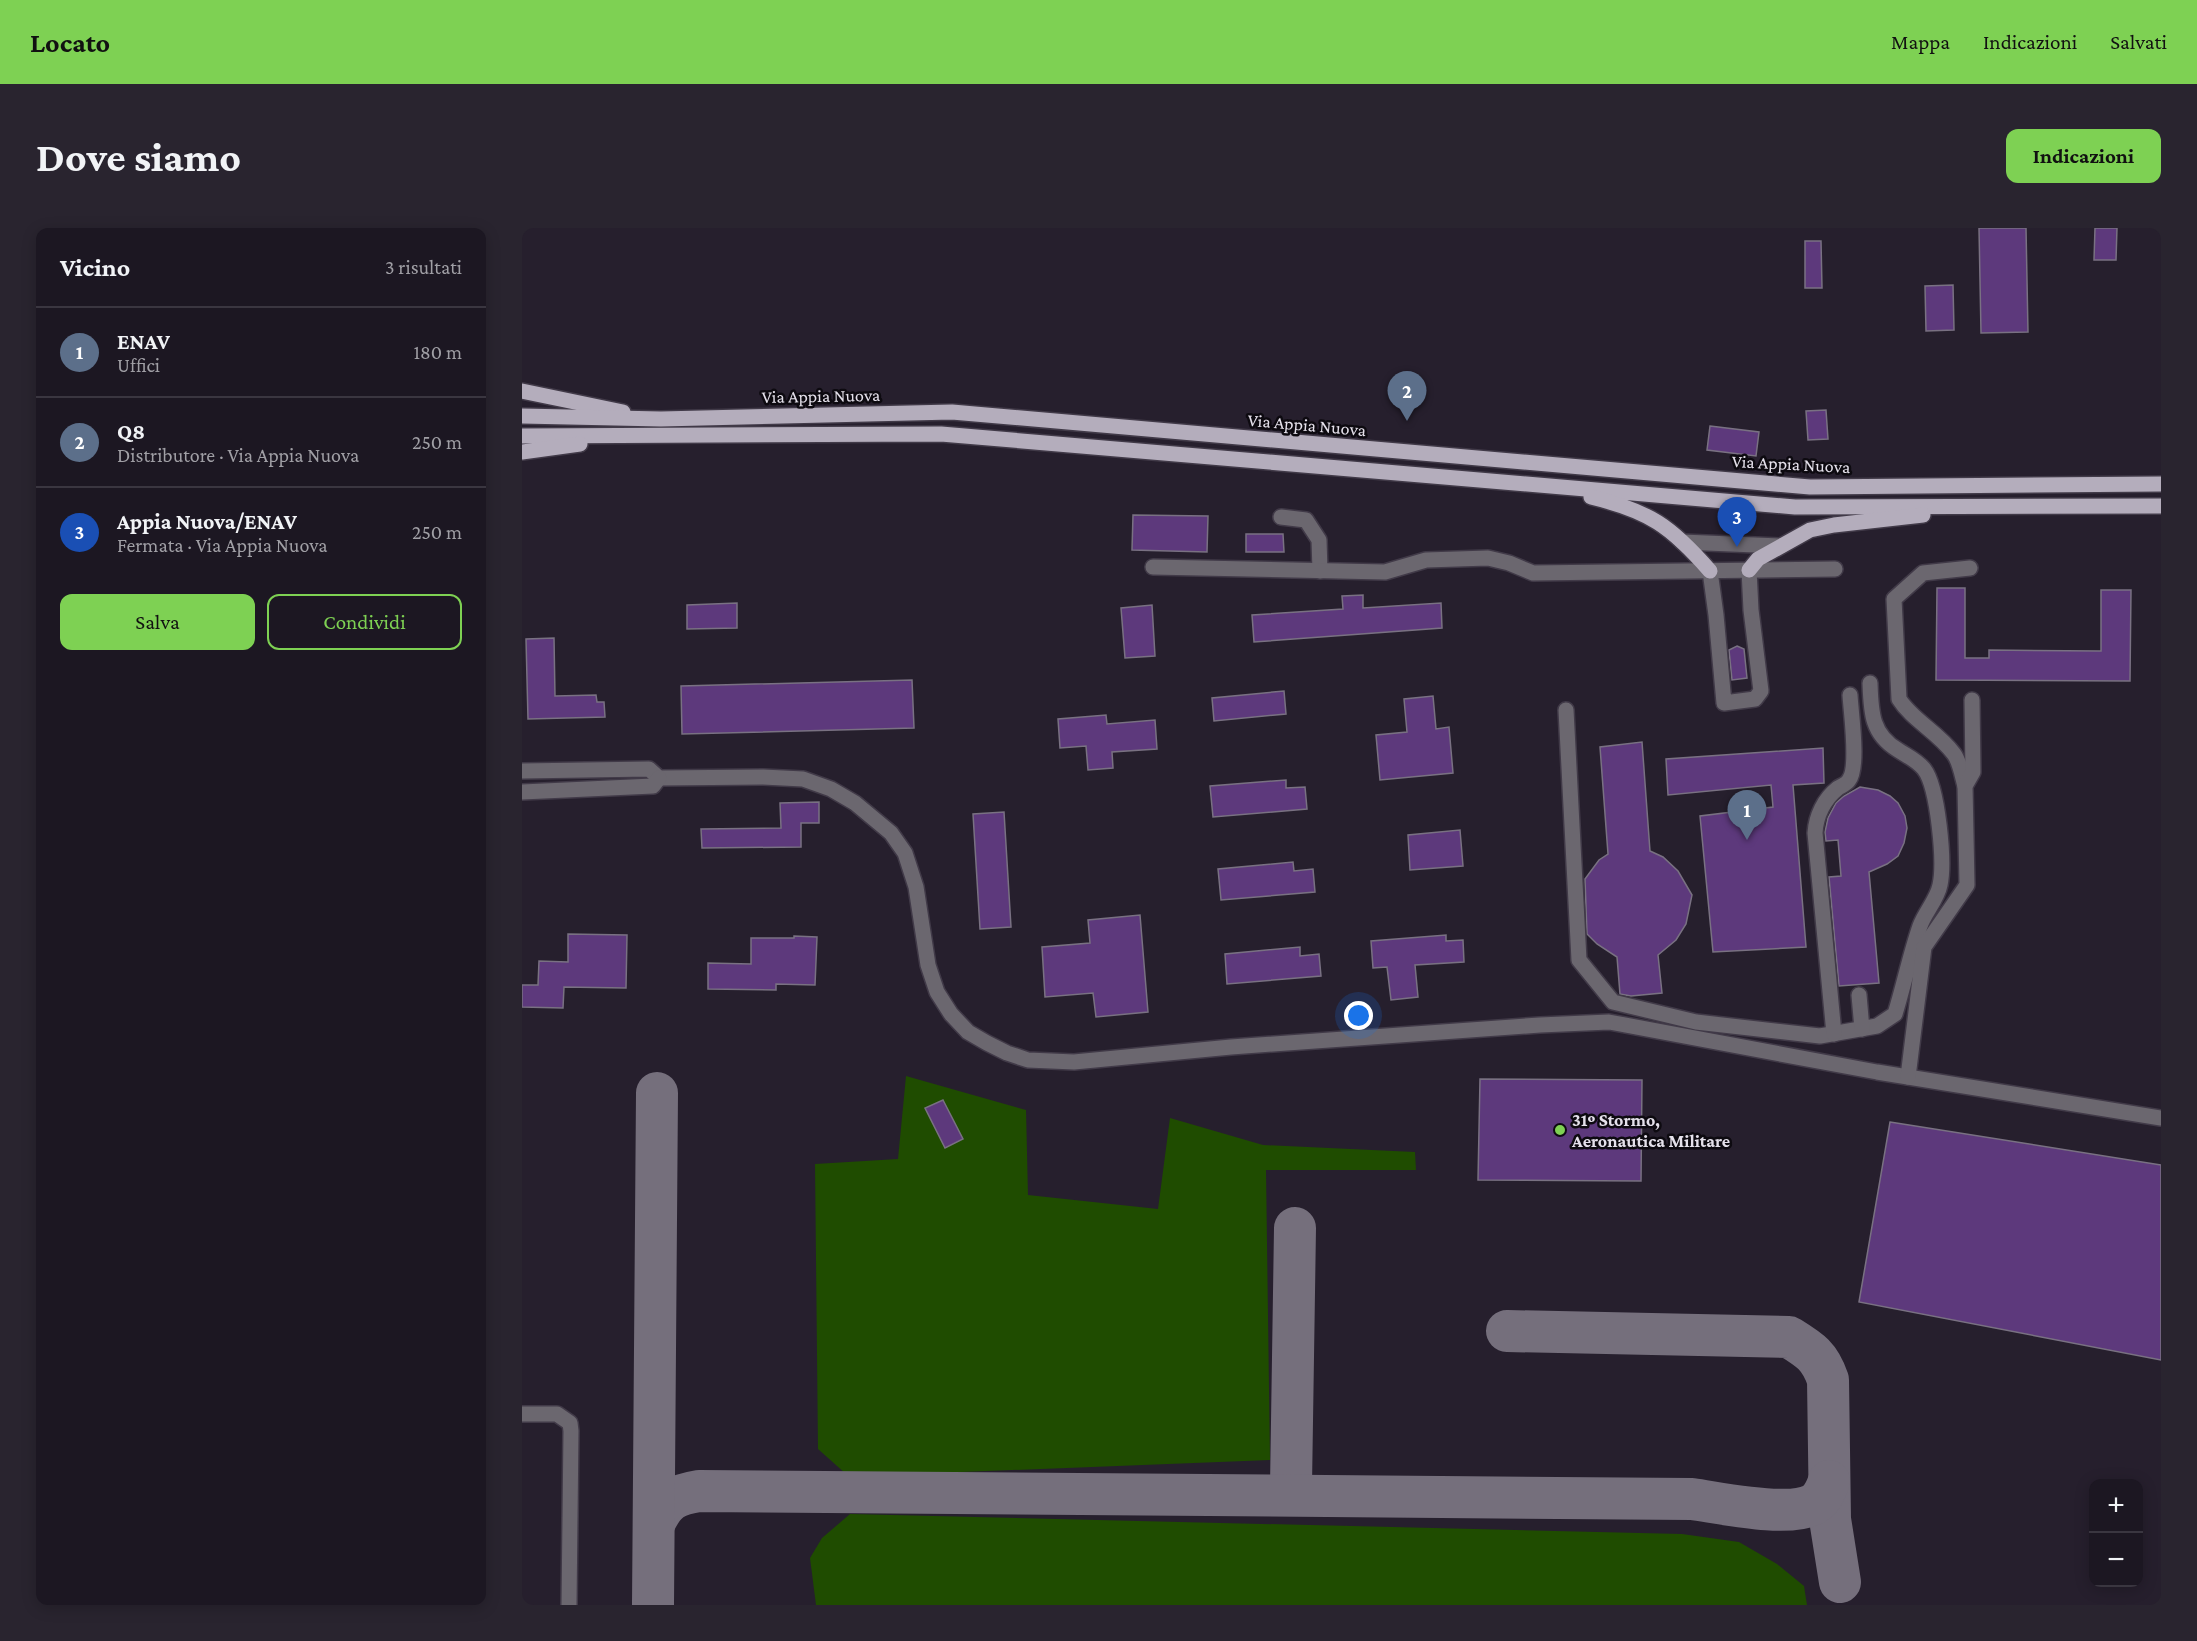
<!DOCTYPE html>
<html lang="it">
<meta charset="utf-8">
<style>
:root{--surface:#1c1722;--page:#29242f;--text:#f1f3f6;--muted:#a09fa5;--line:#3a3640;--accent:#7ed153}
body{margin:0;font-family:"Crimson Pro",serif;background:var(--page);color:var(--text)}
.controls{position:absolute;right:18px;bottom:18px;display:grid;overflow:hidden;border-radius:12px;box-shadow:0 3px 15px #0003}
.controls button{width:54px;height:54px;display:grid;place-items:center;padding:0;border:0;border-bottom:2px solid var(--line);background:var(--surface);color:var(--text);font:30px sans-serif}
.you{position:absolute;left:837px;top:788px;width:21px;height:21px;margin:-15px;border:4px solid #fff;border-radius:50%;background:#1a73e8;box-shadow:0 0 0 9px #1a73e833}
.badge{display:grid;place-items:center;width:39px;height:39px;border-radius:50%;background:var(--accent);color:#fff;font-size:20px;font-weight:700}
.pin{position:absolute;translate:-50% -50px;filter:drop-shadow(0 2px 3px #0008)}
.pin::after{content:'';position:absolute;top:32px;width:21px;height:18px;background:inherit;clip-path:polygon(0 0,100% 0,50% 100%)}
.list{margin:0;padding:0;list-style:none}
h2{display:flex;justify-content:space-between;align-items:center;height:78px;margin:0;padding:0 24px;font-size:26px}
h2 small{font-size:20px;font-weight:400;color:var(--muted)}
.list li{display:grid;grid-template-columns:39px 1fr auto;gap:18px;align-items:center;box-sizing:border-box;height:90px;padding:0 24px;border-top:2px solid var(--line)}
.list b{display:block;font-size:22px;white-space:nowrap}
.list p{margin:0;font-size:20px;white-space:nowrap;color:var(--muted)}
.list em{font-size:20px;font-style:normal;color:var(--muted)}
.actions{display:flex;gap:12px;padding:18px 24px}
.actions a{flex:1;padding:14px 0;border:2px solid var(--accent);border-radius:12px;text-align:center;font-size:21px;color:var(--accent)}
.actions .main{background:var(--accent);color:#111}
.map{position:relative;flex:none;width:1639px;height:1377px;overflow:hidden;border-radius:12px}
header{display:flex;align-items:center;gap:36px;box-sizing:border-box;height:84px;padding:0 30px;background:var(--accent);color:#111}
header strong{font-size:28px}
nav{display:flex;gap:33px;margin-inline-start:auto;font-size:21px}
.intro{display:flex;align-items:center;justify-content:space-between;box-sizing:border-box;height:144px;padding:0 36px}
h1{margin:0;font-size:42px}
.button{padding:15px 27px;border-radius:12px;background:var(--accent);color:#111;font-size:21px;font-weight:700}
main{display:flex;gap:36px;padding:0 36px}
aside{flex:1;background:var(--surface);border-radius:12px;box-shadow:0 3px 15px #0003}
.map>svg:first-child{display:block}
</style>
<header>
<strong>Locato</strong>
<nav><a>Mappa</a><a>Indicazioni</a><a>Salvati</a></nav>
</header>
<div class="intro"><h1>Dove siamo</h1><a class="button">Indicazioni</a></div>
<main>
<aside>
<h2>Vicino<small>3 risultati</small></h2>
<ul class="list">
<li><span class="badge" style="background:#5c6f8a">1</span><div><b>ENAV</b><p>Uffici</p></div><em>180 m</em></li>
<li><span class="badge" style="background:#5c6f8a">2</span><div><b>Q8</b><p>Distributore · Via Appia Nuova</p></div><em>250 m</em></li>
<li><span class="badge" style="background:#1a4fb4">3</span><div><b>Appia Nuova/ENAV</b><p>Fermata · Via Appia Nuova</p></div><em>250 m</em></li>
</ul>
<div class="actions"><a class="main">Salva</a><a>Condividi</a></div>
</aside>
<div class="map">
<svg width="1639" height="1377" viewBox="0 0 1639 1377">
<rect width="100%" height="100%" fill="#261f2d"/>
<g fill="#1f4c00">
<path d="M384,848L504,882L506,967L636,981L648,890L741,917L893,924L894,942H744L748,1232L363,1247L324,1246L296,1221L293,936L376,931Z"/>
<path d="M328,1286L1160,1306L1217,1314L1255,1336L1282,1358L1285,1377H294L288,1330L300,1310Z"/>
</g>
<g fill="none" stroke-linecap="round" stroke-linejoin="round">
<g stroke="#756f7c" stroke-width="42">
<path d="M985,1103L1267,1109C1288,1122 1298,1128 1306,1152L1308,1291L1318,1354"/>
<path d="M756,1267L769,1258L773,1000"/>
<path d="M132,1296C143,1272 152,1267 177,1263L1170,1271C1199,1275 1267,1290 1292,1276C1300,1271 1304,1262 1307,1253"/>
<path d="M131,1377L135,865"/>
</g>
</g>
<g fill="#5d397c" stroke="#797182" stroke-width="1.5">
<path d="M1457,0H1504L1506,104L1459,105Z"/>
<path d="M1573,0H1595L1594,32H1572Z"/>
<path d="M1283,13H1299L1300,60H1283Z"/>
<path d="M1431,57L1432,102L1404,103L1403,58Z"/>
<path d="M1304,182L1306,211L1286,212L1284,183Z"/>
<path d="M1188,198L1237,204L1234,228L1185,222Z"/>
<path d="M611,287L686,288L685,324L610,322Z"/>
<path d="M724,306H761L762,324H724Z"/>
<path d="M1415,360H1443V430H1467V422L1579,423V362H1609L1608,453L1414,452Z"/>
<path d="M841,367V380L919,375L920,400L732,414L730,387L821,381L820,368Z"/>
<path d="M215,375V400L165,401V377Z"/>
<path d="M630,377L633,428L603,430L599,380Z"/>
<path d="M32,410L33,468L74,467L75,474H82L83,489L6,491L4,411Z"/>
<path d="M1215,418L1222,421L1225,450L1210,452L1207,422Z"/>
<path d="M390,452L392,500L160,506L159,458Z"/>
<path d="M762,463L764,486L692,493L690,470Z"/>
<path d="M911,468L914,501L927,499L931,545L858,552L854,507L885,504L882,471Z"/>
<path d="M584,487L585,496L633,492L635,521L590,524L591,540L566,542L564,518L538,520L536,491Z"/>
<path d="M1120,514L1128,623L1141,629L1156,643L1170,667L1164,696L1154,712L1136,727L1140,765L1109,768L1098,766L1095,729L1075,716L1065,706L1063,651L1077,632L1086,626L1078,519Z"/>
<path d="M1301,520L1302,555L1271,557L1284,719L1191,724L1178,588L1251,579L1249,557L1146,567L1144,531Z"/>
<path d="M764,552V560L783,559L785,581L691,589L688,558Z"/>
<path d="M1338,559L1356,562L1368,568L1376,575L1383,588L1385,600L1382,615L1376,628L1365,636L1347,644L1357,755L1317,758L1307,649L1319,648L1316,612L1304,613L1303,604L1306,590L1314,575L1322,568Z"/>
<path d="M297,574V595H279V619L180,620L179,601L259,600L258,575Z"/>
<path d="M482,584L489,699L458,701L451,586Z"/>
<path d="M938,602L941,638L888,642L886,607Z"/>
<path d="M771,634L772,643L791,641L793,664L699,672L696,641Z"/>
<path d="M618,687L626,784L574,789L571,765L523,769L520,719L568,715L566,692Z"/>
<path d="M46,706L105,707L104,760L42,759L41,780L0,779V757H16L17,733L46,734Z"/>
<path d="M924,707V713L941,712L942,734L893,737L896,769L869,772L865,739L851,740L849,713Z"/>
<path d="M272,708L295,709L293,757L254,756V762L186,761V735L229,736V710H272Z"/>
<path d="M778,719V728L797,726L799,748L705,756L703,726Z"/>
<path d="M958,851L1120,852L1119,953L956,952Z"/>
<path d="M421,872L441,911L423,920L403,880Z"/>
<path d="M1368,894L1639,937V1132L1337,1074Z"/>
</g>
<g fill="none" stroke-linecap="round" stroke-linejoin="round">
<g stroke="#413a48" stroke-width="18">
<g id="minor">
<path d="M759,289L784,292L797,312L798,343"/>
<path d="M1160,314L1259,318"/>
<path d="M631,339L863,344L904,332L966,330L987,335L1011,345L1313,341"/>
<path d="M1188,343L1194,387L1202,475L1233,471L1239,463L1229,382L1227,342"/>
<path d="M1044,482L1057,732L1091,774L1174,794L1298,808L1355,798L1373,786C1382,757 1388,727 1398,698C1403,684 1415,672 1418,657C1423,634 1416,559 1402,541C1395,532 1385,528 1376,522C1349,506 1349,483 1348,455"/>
<path d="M0,543L127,541L137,550L241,549L281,551L309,561L333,575L369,605L383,625L394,659L406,737L415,764L429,786L446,804L465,815L485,825L506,832L552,834L709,819L1018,797L1087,794L1355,844L1639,890"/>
<path d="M1443,558C1440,548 1438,534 1432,526C1416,504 1390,492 1377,471L1372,371L1401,345L1448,340"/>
<path d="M0,564L131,558L137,550"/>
<path d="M1337,767L1340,801"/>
<path d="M1312,806L1293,605C1294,588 1302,571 1316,560C1319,558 1325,556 1327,552C1337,539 1329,485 1328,467"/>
<path d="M1386,849L1402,719L1445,657L1443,558L1451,544L1450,472"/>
<path d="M0,1186H35L48,1195L49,1203L47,1377"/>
</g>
</g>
<g stroke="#413a48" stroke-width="18">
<g id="major">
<path d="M0,163L101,184"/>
<path d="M0,188L139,191L430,184L1288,259L1639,256"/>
<path d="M0,208L419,206L1273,279L1639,278"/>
<path d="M0,224L58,216"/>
<path d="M1069,269C1127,283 1149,298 1188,343"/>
<path d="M1227,342L1236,331L1288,302L1312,297L1401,287"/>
</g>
</g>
<use href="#minor" stroke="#6b676f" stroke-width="15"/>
<use href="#major" stroke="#b4adbc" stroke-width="15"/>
</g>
<circle fill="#7ed153" stroke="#0d0a10" stroke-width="2" cx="1038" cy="902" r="6"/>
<g text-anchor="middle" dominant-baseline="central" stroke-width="5" stroke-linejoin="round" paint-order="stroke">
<g font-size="18" fill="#e5e1eb" stroke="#0d0a10">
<text transform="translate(299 168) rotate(-1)">Via Appia Nuova</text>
<text transform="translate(785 197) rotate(5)">Via Appia Nuova</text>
<text transform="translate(1269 236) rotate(3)">Via Appia Nuova</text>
</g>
<g font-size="18" font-weight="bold" fill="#e5e1eb" stroke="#0d0a10" text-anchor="start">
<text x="1050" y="892">31º Stormo,<tspan x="1050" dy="21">Aeronautica Militare</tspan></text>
</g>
</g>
</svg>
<div class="controls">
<button>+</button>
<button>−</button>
</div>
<div class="you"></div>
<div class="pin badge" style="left:1225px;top:612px;background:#5c6f8a">1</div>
<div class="pin badge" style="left:885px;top:193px;background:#5c6f8a">2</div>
<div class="pin badge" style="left:1215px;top:319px;background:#1a4fb4">3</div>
</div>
</main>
